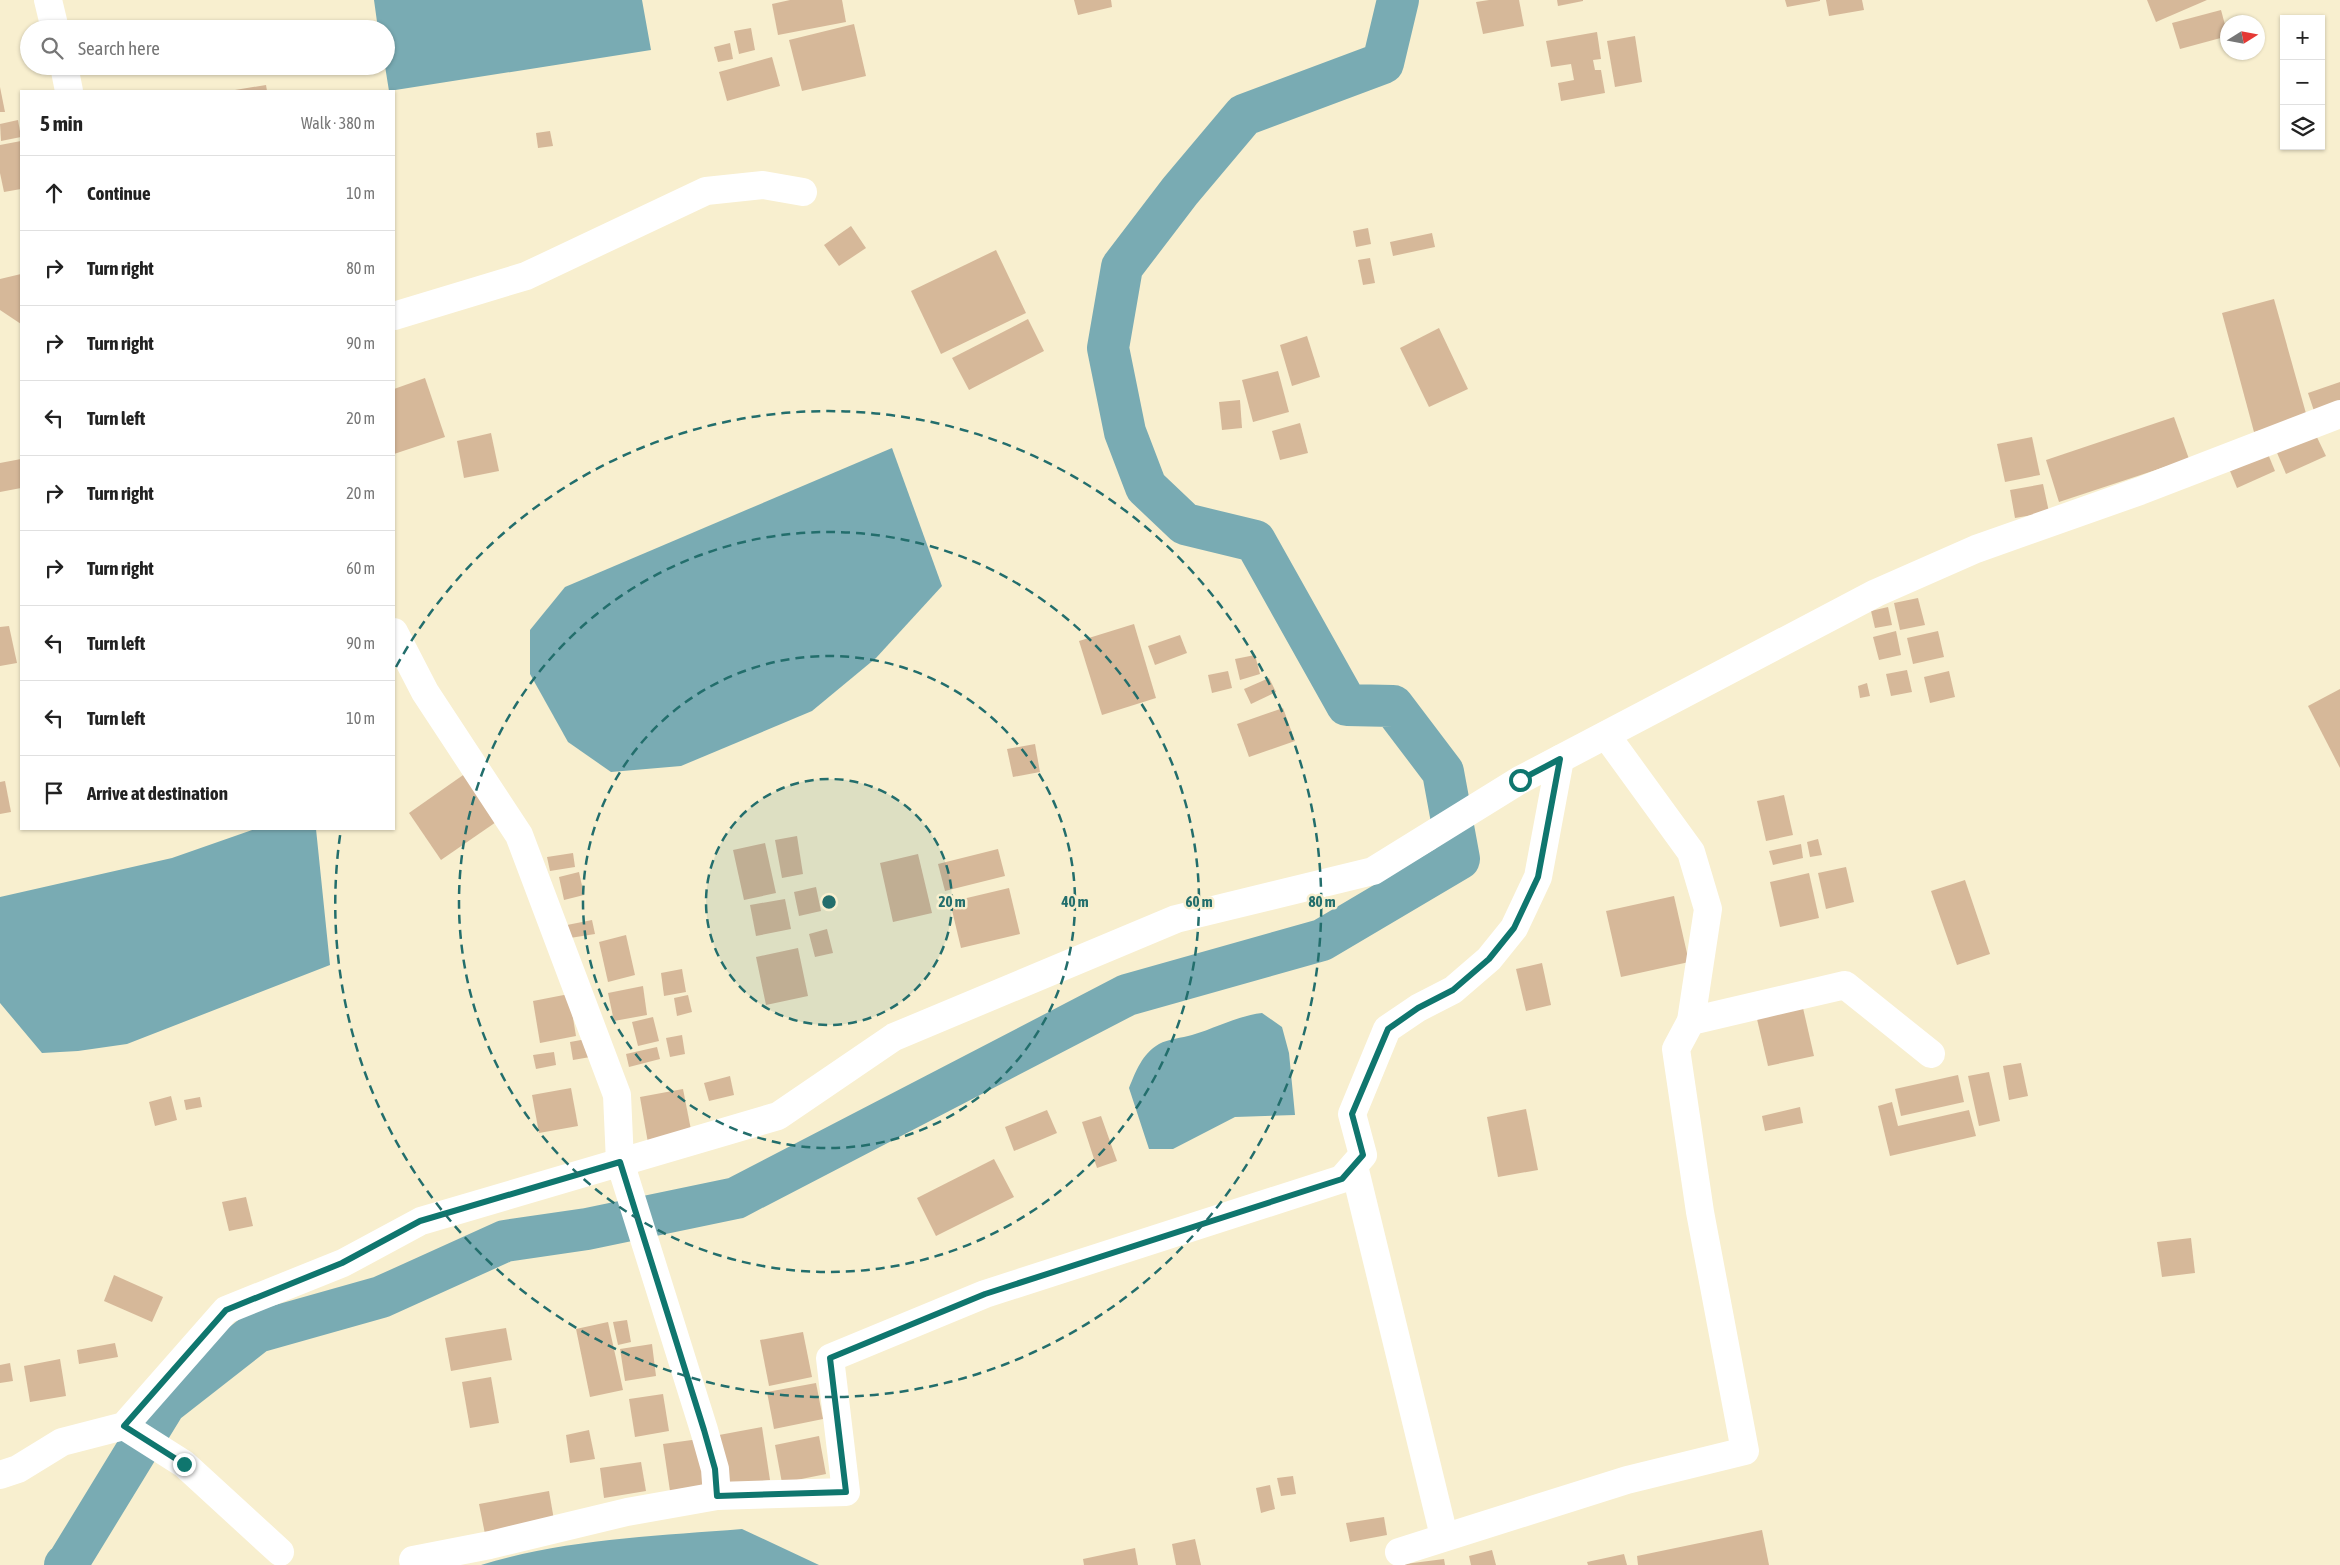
<!DOCTYPE html>
<meta charset="utf-8">
<style>
:root{--surface:#fff;--page:#f2f2f2;--text:#222;--muted:#767676;--line:#e0e0e0}
body{margin:0;font-family:"Asap Condensed",sans-serif;background:var(--page);color:var(--text)}
.controls{position:absolute;right:15px;top:15px;display:grid;overflow:hidden;border-radius:0px;box-shadow:0 1px 4px #0004}
.controls button{width:45px;height:45px;display:grid;place-items:center;padding:0;border:0;border-bottom:1px solid var(--line);background:var(--surface);color:var(--text);font:25px sans-serif}
.compass{position:absolute;left:2220px;top:15px;width:45px;height:45px;border-radius:50%;background:var(--surface);box-shadow:0 1px 4px #0004;rotate:79deg}
.stop{position:absolute;width:15px;height:15px;margin:-11px;border:4px solid #0f766e;border-radius:50%;background:#fff}
.stop.end{background:#0f766e;border-color:#fff;box-shadow:0 1px 5px #0008}
.list{margin:0;padding:0;list-style:none}
h2{display:flex;justify-content:space-between;align-items:center;height:65px;margin:0;padding:0 20px;font-size:21px}
h2 small{font-size:16px;font-weight:400;color:var(--muted)}
.list li{display:grid;grid-template-columns:32px 1fr auto;gap:15px;align-items:center;box-sizing:border-box;height:75px;padding:0 20px;border-top:1px solid var(--line)}
.list b{display:block;font-size:19px;white-space:nowrap}
.list em{font-size:16px;font-style:normal;color:var(--muted)}
.icon{flex:none;width:28px;height:28px;fill:none;stroke:currentColor;stroke-width:2;stroke-linecap:round;stroke-linejoin:round}
.map{position:relative;flex:none;width:2340px;height:1565px;overflow:hidden}
.search{position:absolute;background:var(--surface);box-shadow:0 1px 4px #0004;left:20px;top:20px;width:375px;height:55px;display:flex;align-items:center;gap:12px;box-sizing:border-box;padding:0 18px;border-radius:28px;color:var(--muted);font-size:19px}
.panel{position:absolute;background:var(--surface);box-shadow:0 1px 4px #0004;left:20px;top:90px;width:375px;height:740px;border-radius:0px}
.map>svg:first-child{display:block}
</style>
<div class="map">
<svg width="2340" height="1565" viewBox="0 0 2340 1565">
<rect width="100%" height="100%" fill="#f8efcf"/>
<g fill="#79abb3">
<path d="M374,0H642L651,50L389,91L385,66L386,29H378Z"/>
<path d="M892,448L942,586L876,658L812,711L681,766L611,772L568,742L530,674V630L565,587Z"/>
<path d="M255,829H316L330,965L127,1044L78,1051L42,1053L0,1003V897L172,858Z"/>
<path d="M1262,1013L1282,1027L1289,1053L1295,1115L1235,1117L1173,1149H1149L1129,1088C1136,1071 1142,1054 1159,1044C1168,1039 1182,1038 1192,1035C1216,1028 1237,1016 1262,1013Z"/>
<path d="M742,1529L819,1565H481C565,1539 655,1536 742,1529Z"/>
</g>
<g fill="none" stroke-linecap="round" stroke-linejoin="round">
<path stroke="#79abb3" stroke-width="42" d="M65,1565L69,1561L165,1404L257,1332L381,1297L505,1241L587,1229L736,1198L1127,995L1322,940L1459,859L1443,772L1393,706L1347,705L1255,541L1185,524L1146,487L1125,432L1108,348L1122,267L1180,191L1244,115L1383,63L1398,0"/>
</g>
<g fill="#d6b899">
<path d="M790,0H842L846,22L778,35L772,4Z"/>
<path d="M1074,0H1111L1112,7L1078,15Z"/>
<path d="M1489,0H1519L1524,26L1483,34L1476,2Z"/>
<path d="M1557,0H1583V1L1558,6Z"/>
<path d="M1785,0H1820V1L1787,7Z"/>
<path d="M1826,0H1862L1864,10L1829,16Z"/>
<path d="M2147,0H2207L2156,22Z"/>
<path d="M2221,10L2228,36L2180,49L2172,23Z"/>
<path d="M854,24L866,76L802,91L789,40Z"/>
<path d="M751,28L755,50L739,54L734,31Z"/>
<path d="M1597,32L1601,59L1593,60L1595,70H1601L1605,93L1561,101L1558,83L1574,80L1571,64L1551,67L1546,41Z"/>
<path d="M1635,36L1642,82L1615,87L1607,41Z"/>
<path d="M730,43L733,59L718,62L714,47Z"/>
<path d="M772,57L780,86L727,101L719,72Z"/>
<path d="M266,85L267,91H235V90Z"/>
<path d="M0,87L5,112H0Z"/>
<path d="M18,120L21,137L1,141L0,124Z"/>
<path d="M550,131L553,146L538,148L536,133Z"/>
<path d="M21,141V189L4,192L0,173V145Z"/>
<path d="M851,226L866,248L839,266L824,245Z"/>
<path d="M1368,228L1371,244L1356,247L1353,231Z"/>
<path d="M1432,233L1435,247L1393,256L1390,242Z"/>
<path d="M996,250L1026,313L941,354L911,291Z"/>
<path d="M1370,258L1375,283L1363,285L1358,260Z"/>
<path d="M21,274V324L0,310V279Z"/>
<path d="M2274,299L2307,417L2254,432L2222,313Z"/>
<path d="M1028,319L1044,351L969,390L952,358Z"/>
<path d="M1439,328L1468,389L1429,407L1400,348Z"/>
<path d="M1307,336L1320,377L1292,386L1280,345Z"/>
<path d="M1278,371L1289,412L1253,422L1242,380Z"/>
<path d="M425,378L445,437L394,454V389Z"/>
<path d="M2340,382V405L2315,414L2308,393Z"/>
<path d="M1240,400L1242,428L1222,430L1219,402Z"/>
<path d="M2174,417L2189,459L2059,502L2046,460Z"/>
<path d="M1300,423L1308,453L1280,460L1272,431Z"/>
<path d="M2314,431L2326,456L2286,474L2275,448Z"/>
<path d="M491,433L499,471L464,478L457,441Z"/>
<path d="M2032,437L2040,475L2005,482L1997,444Z"/>
<path d="M2268,454L2275,471L2237,488L2230,471Z"/>
<path d="M21,459V488L0,492V463Z"/>
<path d="M2043,484L2049,512L2015,518L2010,490Z"/>
<path d="M1918,598L1925,625L1900,630L1894,603Z"/>
<path d="M1888,607L1892,625L1875,628L1871,611Z"/>
<path d="M1134,624L1156,698L1102,715L1079,641Z"/>
<path d="M9,626L17,663L0,666V627Z"/>
<path d="M1896,631L1901,655L1879,660L1873,637Z"/>
<path d="M1938,631L1944,657L1913,664L1907,638Z"/>
<path d="M1180,635L1187,653L1155,665L1148,646Z"/>
<path d="M1255,655L1260,674L1240,680L1235,659Z"/>
<path d="M1907,670L1912,692L1891,696L1886,674Z"/>
<path d="M1228,671L1232,688L1212,693L1208,675Z"/>
<path d="M1949,671L1955,697L1930,703L1924,677Z"/>
<path d="M1269,678L1276,692L1251,704L1244,689Z"/>
<path d="M1867,683L1870,696L1860,698L1858,686Z"/>
<path d="M2340,689V768L2308,706Z"/>
<path d="M1283,708L1295,741L1249,757L1237,724Z"/>
<path d="M1035,744L1040,772L1013,777L1007,749Z"/>
<path d="M466,773L499,820L441,860L409,813Z"/>
<path d="M5,781L11,812L0,814V782Z"/>
<path d="M1784,795L1793,835L1766,841L1757,801Z"/>
<path d="M797,836L803,874L782,878L775,840Z"/>
<path d="M1818,839L1822,855L1810,857L1807,842Z"/>
<path d="M765,843L776,893L744,900L733,850Z"/>
<path d="M1801,844L1803,858L1773,865L1769,851Z"/>
<path d="M998,849L1005,876L945,891L938,864Z"/>
<path d="M573,853L575,867L550,871L547,857Z"/>
<path d="M918,854L932,913L893,922L880,863Z"/>
<path d="M1846,867L1854,902L1826,909L1818,873Z"/>
<path d="M579,872L584,895L564,900L559,877Z"/>
<path d="M1809,873L1819,918L1780,927L1770,882Z"/>
<path d="M1965,880L1990,954L1957,965L1931,891Z"/>
<path d="M816,887L821,911L799,916L794,892Z"/>
<path d="M1009,888L1020,934L961,948L950,902Z"/>
<path d="M1674,896L1689,962L1621,977L1606,911Z"/>
<path d="M785,899L791,929L756,936L750,905Z"/>
<path d="M592,920L595,934L570,938L567,925Z"/>
<path d="M827,929L833,953L815,957L809,934Z"/>
<path d="M626,935L635,975L608,982L599,942Z"/>
<path d="M798,948L808,996L766,1005L756,957Z"/>
<path d="M1542,963L1551,1005L1526,1011L1516,969Z"/>
<path d="M682,969L686,992L664,996L661,973Z"/>
<path d="M643,986L647,1015L614,1021L608,993Z"/>
<path d="M569,994L576,1036L540,1043L533,1001Z"/>
<path d="M688,995L692,1012L677,1016L674,998Z"/>
<path d="M1803,1008L1814,1056L1768,1066L1757,1019Z"/>
<path d="M653,1017L659,1041L638,1046L632,1022Z"/>
<path d="M682,1035L685,1054L670,1057L666,1038Z"/>
<path d="M592,1038L596,1056L573,1060L570,1042Z"/>
<path d="M657,1047L660,1059L629,1067L626,1054Z"/>
<path d="M554,1052L556,1065L536,1069L533,1055Z"/>
<path d="M2021,1063L2028,1096L2009,1100L2003,1066Z"/>
<path d="M1989,1072L2000,1121L1979,1126L1968,1076Z"/>
<path d="M1958,1075L1964,1102L1901,1116L1895,1089Z"/>
<path d="M730,1076L734,1095L709,1101L704,1083Z"/>
<path d="M571,1088L578,1126L539,1133L532,1095Z"/>
<path d="M683,1089L692,1135L648,1143L640,1097Z"/>
<path d="M171,1096L177,1120L155,1126L149,1102Z"/>
<path d="M200,1097L202,1107L186,1110L184,1100Z"/>
<path d="M1892,1102L1898,1126L1969,1110L1976,1136L1890,1156L1878,1106Z"/>
<path d="M1800,1107L1803,1123L1765,1131L1762,1116Z"/>
<path d="M1526,1109L1538,1170L1498,1177L1487,1117Z"/>
<path d="M1047,1110L1057,1133L1014,1151L1005,1127Z"/>
<path d="M1101,1116L1117,1161L1097,1168L1082,1122Z"/>
<path d="M994,1159L1014,1197L936,1236L917,1198Z"/>
<path d="M246,1197L253,1226L229,1231L222,1202Z"/>
<path d="M2191,1238L2195,1273L2162,1277L2157,1242Z"/>
<path d="M114,1275L163,1297L152,1322L104,1301Z"/>
<path d="M627,1320L631,1342L618,1345L613,1322Z"/>
<path d="M608,1322L623,1390L590,1397L576,1329Z"/>
<path d="M506,1328L512,1360L451,1371L445,1338Z"/>
<path d="M803,1332L812,1377L769,1386L760,1340Z"/>
<path d="M115,1343L118,1357L79,1364L77,1350Z"/>
<path d="M652,1344L656,1376L625,1381L620,1349Z"/>
<path d="M60,1359L66,1396L30,1402L24,1366Z"/>
<path d="M10,1363L13,1381L0,1383V1365Z"/>
<path d="M491,1377L499,1423L470,1428L462,1382Z"/>
<path d="M816,1383L823,1419L774,1429L767,1392Z"/>
<path d="M663,1394L669,1431L635,1437L629,1399Z"/>
<path d="M762,1427L770,1480L729,1487L719,1435Z"/>
<path d="M589,1430L595,1459L570,1463L566,1435Z"/>
<path d="M819,1436L826,1474L782,1483L775,1445Z"/>
<path d="M699,1439L706,1486L670,1491L663,1444Z"/>
<path d="M641,1462L646,1491L604,1498L600,1468Z"/>
<path d="M1293,1476L1296,1494L1281,1496L1277,1478Z"/>
<path d="M1270,1485L1275,1509L1261,1513L1256,1488Z"/>
<path d="M549,1491L554,1520L485,1534L479,1504Z"/>
<path d="M1384,1517L1387,1535L1350,1542L1346,1523Z"/>
<path d="M1762,1530L1769,1565H1638L1637,1556Z"/>
<path d="M1195,1539L1201,1565H1176L1172,1544Z"/>
<path d="M1135,1548L1138,1565H1084L1083,1559Z"/>
<path d="M1492,1550L1496,1565H1471L1469,1556Z"/>
<path d="M1624,1554L1627,1565H1588L1587,1562Z"/>
<path d="M1444,1559L1445,1565H1405V1564Z"/>
</g>
<g fill="none" stroke-linecap="round" stroke-linejoin="round">
<g stroke="#fff" stroke-width="28">
<path d="M48,0L55,29"/>
<path d="M64,66L69,91"/>
<path d="M394,316L526,276L706,191L763,185L803,192"/>
<path d="M394,632L425,692L519,835L617,1095L620,1162L704,1430L715,1469L717,1496"/>
<path d="M1691,1021L1845,985L1931,1054"/>
<path d="M1354,1166L1444,1536"/>
<path d="M124,1426L184,1464L280,1552"/>
<path d="M0,1475L18,1469L62,1442L124,1426L226,1310L343,1263L421,1221L778,1116L894,1037L1176,919L1373,871L1520,780L1876,593L1976,549L2140,491L2340,414"/>
<path d="M1399,1552L1627,1480L1745,1451L1700,1212L1676,1049L1691,1021L1708,909L1691,852L1606,735"/>
<path d="M414,1565L413,1560L490,1545L627,1512L717,1496L846,1492L830,1358L985,1294L1342,1179L1363,1155L1352,1114L1387,1029L1418,1008L1453,990L1489,959L1514,928L1538,877L1560,759"/>
</g>
</g>
<g fill="none" stroke-linecap="round" stroke-linejoin="round">
<path stroke="#0f766e" stroke-width="6" d="M184,1464L124,1426L226,1310L342,1263L420,1221L620,1162L704,1430L715,1469L717,1496L846,1492L830,1358L985,1294L1342,1179L1363,1155L1352,1114L1388,1029L1418,1008L1453,990L1489,959L1514,928L1538,877L1560,759L1520,780"/>
</g>
<circle cx="829" cy="902" r="123" fill="#236e6c" fill-opacity=".12"/>
<g fill="none" stroke="#236e6c" stroke-width="2.5" stroke-dasharray="9 6">
<circle cx="829" cy="902" r="123"/>
<circle cx="829" cy="902" r="246"/>
<circle cx="829" cy="902" r="370"/>
<path d="M396 667A493 493 0 1 1 341 829"/>
</g>
<circle cx="829" cy="902" r="8" fill="#236e6c" stroke="#f8efcf" stroke-width="2.5"/>
<g font-size="15" text-anchor="middle" font-weight="bold" fill="#236e6c" stroke="#f8efcf" stroke-width="5" stroke-linejoin="round" paint-order="stroke">
<text x="952" y="907">20 m</text>
<text x="1075" y="907">40 m</text>
<text x="1199" y="907">60 m</text>
<text x="1322" y="907">80 m</text>
</g>
</svg>
<div class="controls">
<button>+</button>
<button>−</button>
<button><svg class="icon" aria-label="layers" viewBox="0 0 24 24"><path d="M12 4l9 5-9 5-9-5zM3 14l9 5 9-5"/></svg></button>
</div>
<svg class="compass" viewBox="-18 -18 36 36"><path d="M0-13l5 13h-10z" fill="#e53935"/><path d="M0 13l5-13h-10z" fill="#767676"/></svg>
<div class="stop" style="left:1520px;top:780px"></div>
<div class="stop end" style="left:184px;top:1464px"></div>
<div class="search"><svg class="icon" aria-label="search" viewBox="0 0 24 24"><circle cx="10" cy="10" r="6"/><path d="M15 15l6 6"/></svg>Search here</div>
<section class="panel">
<h2>5 min<small>Walk · 380 m</small></h2>
<ul class="list">
<li><svg class="icon" aria-label="ahead" viewBox="0 0 24 24"><path d="M12 20V5M6 11l6-6 6 6"/></svg><div><b>Continue</b></div><em>10 m</em></li>
<li><svg class="icon" aria-label="right" viewBox="0 0 24 24"><path d="M7 20v-9h11M14 6l5 5-5 5"/></svg><div><b>Turn right</b></div><em>80 m</em></li>
<li><svg class="icon" aria-label="right" viewBox="0 0 24 24"><path d="M7 20v-9h11M14 6l5 5-5 5"/></svg><div><b>Turn right</b></div><em>90 m</em></li>
<li><svg class="icon" aria-label="left" viewBox="0 0 24 24"><path d="M17 20v-9H6M10 6l-5 5 5 5"/></svg><div><b>Turn left</b></div><em>20 m</em></li>
<li><svg class="icon" aria-label="right" viewBox="0 0 24 24"><path d="M7 20v-9h11M14 6l5 5-5 5"/></svg><div><b>Turn right</b></div><em>20 m</em></li>
<li><svg class="icon" aria-label="right" viewBox="0 0 24 24"><path d="M7 20v-9h11M14 6l5 5-5 5"/></svg><div><b>Turn right</b></div><em>60 m</em></li>
<li><svg class="icon" aria-label="left" viewBox="0 0 24 24"><path d="M17 20v-9H6M10 6l-5 5 5 5"/></svg><div><b>Turn left</b></div><em>90 m</em></li>
<li><svg class="icon" aria-label="left" viewBox="0 0 24 24"><path d="M17 20v-9H6M10 6l-5 5 5 5"/></svg><div><b>Turn left</b></div><em>10 m</em></li>
<li><svg class="icon" aria-label="arrive" viewBox="0 0 24 24"><path d="M6 21V4h12l-3 4 3 4H6"/></svg><div><b>Arrive at destination</b></div></li>
</ul>
</section>
</div>
